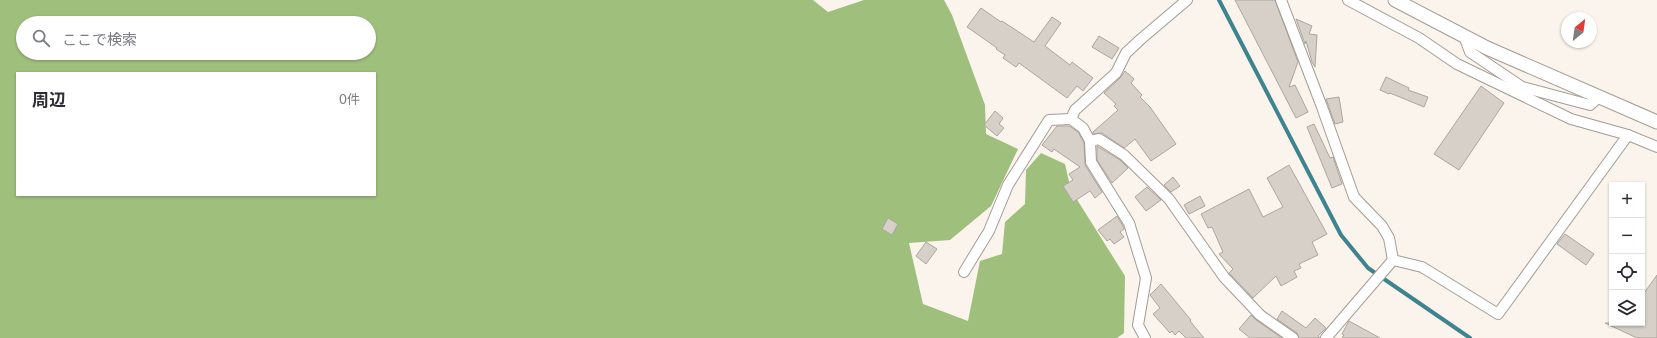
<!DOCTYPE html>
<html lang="ja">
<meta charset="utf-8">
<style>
:root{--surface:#fff;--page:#f2f2f3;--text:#2b2b33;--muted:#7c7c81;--line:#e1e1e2}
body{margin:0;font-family:"Public Sans","Noto Sans JP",sans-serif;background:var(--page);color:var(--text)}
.controls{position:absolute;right:12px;bottom:12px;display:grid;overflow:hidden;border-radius:0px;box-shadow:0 1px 3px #0004}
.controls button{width:36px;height:36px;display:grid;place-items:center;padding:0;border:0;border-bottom:1px solid var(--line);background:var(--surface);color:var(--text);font:20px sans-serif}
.compass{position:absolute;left:1561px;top:12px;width:36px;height:36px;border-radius:50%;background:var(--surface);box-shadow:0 1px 3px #0004;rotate:29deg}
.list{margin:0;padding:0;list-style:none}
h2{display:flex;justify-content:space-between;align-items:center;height:52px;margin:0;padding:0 16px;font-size:17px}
h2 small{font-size:13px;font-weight:400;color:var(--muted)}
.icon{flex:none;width:22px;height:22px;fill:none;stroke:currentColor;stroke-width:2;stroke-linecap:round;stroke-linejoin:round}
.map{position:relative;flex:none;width:1657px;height:338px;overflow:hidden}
.search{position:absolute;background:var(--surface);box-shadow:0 1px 3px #0004;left:16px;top:16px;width:360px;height:44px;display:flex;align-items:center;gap:10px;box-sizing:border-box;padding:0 14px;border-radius:22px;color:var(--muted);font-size:15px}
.panel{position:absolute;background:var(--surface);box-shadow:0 1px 3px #0004;left:16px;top:72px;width:360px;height:124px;border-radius:0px}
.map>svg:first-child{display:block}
</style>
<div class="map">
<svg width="1657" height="338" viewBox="0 0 1657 338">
<rect width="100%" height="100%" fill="#fbf4ec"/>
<path fill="#9fbf7d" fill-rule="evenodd" d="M0,0H813L828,12L864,0H944L952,15L985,105L986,134L1018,149L991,206L950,240L909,243L923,304L968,321L980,261L1002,254L1005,222L1025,204L1026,170L1041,153L1065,164L1071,190L1125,276L1124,333L1117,338H0ZM23,23H369V53H23ZM17,73H375V195H17Z"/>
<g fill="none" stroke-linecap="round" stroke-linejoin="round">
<path stroke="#3e848f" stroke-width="4" d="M1219,0L1341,235L1368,268L1470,338"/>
</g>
<g fill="#d7d0c9" stroke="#aca69e">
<path d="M1235,0H1275L1298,62L1289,87L1295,85L1308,112L1296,118Z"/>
<path d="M981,8L1001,22L1002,21L1034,42L1052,17L1061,23L1045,46L1070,65L1072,62L1093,78L1083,91L1077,86L1067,98L1019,63L1016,67L1003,58L1005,55L996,49L997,48L967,27Z"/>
<path d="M1296,19L1312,26L1309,34L1317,35L1315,67L1312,62L1306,41L1305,44Z"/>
<path d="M1099,36L1119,48L1112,59L1092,47Z"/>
<path d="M1125,71L1134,79L1131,83L1142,95L1140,97L1150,107L1176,144L1151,161L1135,139L1124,148L1102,133L1093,134V132L1118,110L1114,106L1116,104L1104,93L1120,78Z"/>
<path d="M1386,77L1409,88L1408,90L1428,97L1424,107L1390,93L1389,94L1380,90Z"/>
<path d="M1481,86L1504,103L1459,170L1434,154Z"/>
<path d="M1339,97L1343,122L1335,124L1326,99Z"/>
<path d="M995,111L1003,118L999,124L1004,128L997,136L984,125Z"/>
<path d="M1314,124L1330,158L1333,157L1342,184L1332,188L1307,127Z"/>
<path d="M1057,126H1069L1078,132L1084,143L1085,165L1102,192L1095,198L1090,191L1073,202L1063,186L1073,180L1069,174L1080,167L1054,149L1052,152L1042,145Z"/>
<path d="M1097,146L1120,160L1128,168L1112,183L1097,160Z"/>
<path d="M1289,165L1327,234L1312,242L1318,255L1299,264L1301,268L1294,271L1297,277L1281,286L1276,276L1253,298L1229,273L1233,269L1219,254L1223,252L1212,227L1208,228L1201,214L1249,189L1263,217L1283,207L1267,178Z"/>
<path d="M1173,177L1180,186L1171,192L1164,185Z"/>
<path d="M1147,187L1161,200L1146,211L1135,197Z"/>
<path d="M1200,196L1205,206L1189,214L1184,205Z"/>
<path d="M1117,216L1123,226L1124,229L1120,232L1124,237L1114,244L1110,239L1107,241L1098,230Z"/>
<path d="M888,218L898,224L892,235L882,229Z"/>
<path d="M1565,234L1594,254L1586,265L1557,244Z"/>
<path d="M926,242L937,249L926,264L916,256Z"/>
<path d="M1657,275V338H1637L1605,323H1642V296Z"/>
<path d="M1161,284L1191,320L1190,321L1204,338H1186L1179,331L1175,335L1172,331L1170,333L1153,314L1160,308L1150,295Z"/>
<path d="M1282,311L1306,328L1315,318L1326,328L1318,336L1320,338H1299L1297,333L1277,319Z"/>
<path d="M1251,315L1256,320L1282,338H1250L1239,329Z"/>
<path d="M1349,321L1380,338H1342L1344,335L1342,334Z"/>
</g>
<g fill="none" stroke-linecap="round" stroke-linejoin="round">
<g stroke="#a39c95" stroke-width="12">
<g id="minor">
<path d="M1281,0L1322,107L1354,197L1382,226L1389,238L1393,260"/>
<path d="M1348,0L1419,38L1457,64L1571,119L1628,135L1657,147"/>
<path d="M1464,36L1470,52L1522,87L1590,105L1599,97"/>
<path d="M1090,141L1099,139L1124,155L1169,199L1224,277L1260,315L1293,338"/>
<path d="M964,272L989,231L1008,185L1049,120L1071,119"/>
<path d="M1145,338L1138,325L1146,278L1129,223L1091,162L1090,141L1083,128L1071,119L1075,110L1116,73L1126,53L1141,39L1187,0"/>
<path d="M1326,338L1393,260L1422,267L1498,314L1628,135"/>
</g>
</g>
<g stroke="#a39c95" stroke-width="15">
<path id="tertiary" d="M1395,0L1487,48L1657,122"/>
</g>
<use href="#minor" stroke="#fff" stroke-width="10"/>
<use href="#tertiary" stroke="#fff" stroke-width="13"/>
</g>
</svg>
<div class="controls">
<button>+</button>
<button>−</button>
<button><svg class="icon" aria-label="locate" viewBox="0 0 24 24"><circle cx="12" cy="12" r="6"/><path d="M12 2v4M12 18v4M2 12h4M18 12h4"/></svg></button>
<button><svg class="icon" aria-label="layers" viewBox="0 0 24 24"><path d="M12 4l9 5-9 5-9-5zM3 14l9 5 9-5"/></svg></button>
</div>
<svg class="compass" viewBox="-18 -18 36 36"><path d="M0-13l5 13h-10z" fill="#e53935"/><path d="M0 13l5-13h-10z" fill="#7c7c81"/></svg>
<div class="search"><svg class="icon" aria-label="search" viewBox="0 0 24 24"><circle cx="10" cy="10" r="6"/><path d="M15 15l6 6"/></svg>ここで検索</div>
<section class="panel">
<h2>周辺<small>0件</small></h2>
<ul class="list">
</ul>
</section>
</div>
